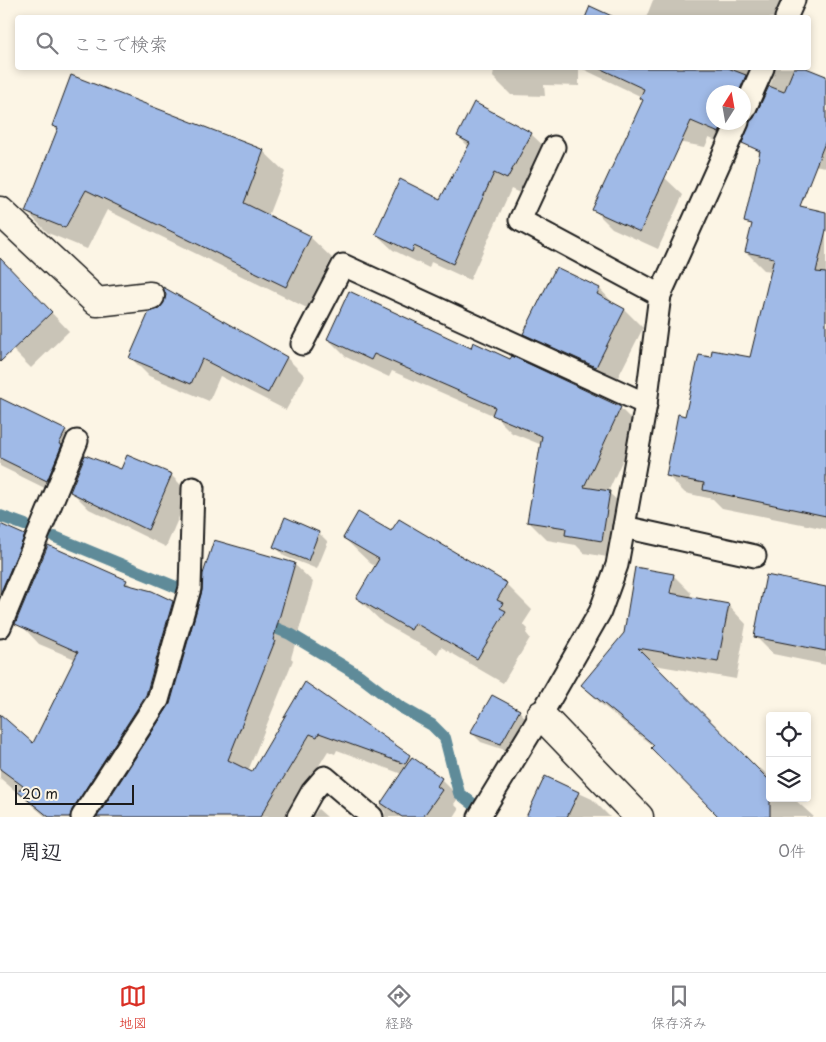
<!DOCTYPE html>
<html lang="ja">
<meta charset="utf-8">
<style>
:root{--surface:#fff;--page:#f7f7f7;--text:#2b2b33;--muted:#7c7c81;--line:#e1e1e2;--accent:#d93025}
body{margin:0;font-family:"Playpen Sans","Klee One",sans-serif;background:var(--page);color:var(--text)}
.controls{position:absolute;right:15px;bottom:15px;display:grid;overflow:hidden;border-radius:5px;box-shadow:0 2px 8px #0003}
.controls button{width:45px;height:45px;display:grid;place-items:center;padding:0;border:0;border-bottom:1px solid var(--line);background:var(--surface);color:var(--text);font:25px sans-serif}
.compass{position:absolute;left:706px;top:85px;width:45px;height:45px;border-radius:50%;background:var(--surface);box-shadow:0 2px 8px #0003;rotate:11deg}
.scale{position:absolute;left:15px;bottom:12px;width:119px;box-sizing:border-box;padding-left:5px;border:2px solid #1c1c1c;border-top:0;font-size:14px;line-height:18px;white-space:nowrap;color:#1c1c1c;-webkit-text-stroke:4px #fcf5e5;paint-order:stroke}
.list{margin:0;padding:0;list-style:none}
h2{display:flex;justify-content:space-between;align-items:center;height:65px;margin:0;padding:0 20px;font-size:21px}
h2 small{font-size:16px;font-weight:400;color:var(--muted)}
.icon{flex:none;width:28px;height:28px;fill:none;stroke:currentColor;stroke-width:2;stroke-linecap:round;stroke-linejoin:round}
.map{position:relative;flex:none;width:826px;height:817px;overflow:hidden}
.search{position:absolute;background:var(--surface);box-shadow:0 2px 8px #0003;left:15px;right:15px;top:15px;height:55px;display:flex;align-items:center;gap:12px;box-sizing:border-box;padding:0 18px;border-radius:5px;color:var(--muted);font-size:19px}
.sheet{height:155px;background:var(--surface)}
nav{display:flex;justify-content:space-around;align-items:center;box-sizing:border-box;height:70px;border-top:1px solid var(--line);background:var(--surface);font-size:14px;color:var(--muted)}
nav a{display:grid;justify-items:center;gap:2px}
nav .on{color:var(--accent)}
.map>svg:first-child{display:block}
</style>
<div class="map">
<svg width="826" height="817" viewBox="0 0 826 817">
<rect width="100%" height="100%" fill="#fcf5e5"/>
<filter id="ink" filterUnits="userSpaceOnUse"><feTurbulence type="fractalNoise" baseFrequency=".02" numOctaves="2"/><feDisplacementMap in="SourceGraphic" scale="10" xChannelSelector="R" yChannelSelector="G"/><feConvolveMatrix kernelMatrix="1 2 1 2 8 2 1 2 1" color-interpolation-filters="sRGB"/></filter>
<g filter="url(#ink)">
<g fill="#0003" fill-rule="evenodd">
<path d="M653,0H802L794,18H646Z"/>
<path d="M494,68H579V86L544,85L545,96L511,95L493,77Z"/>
<path d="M581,68H802L826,77V167L763,157L746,139L748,132L746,131L737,150L709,138L705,147L672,141L665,178L683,195L658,249L612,228L594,210L644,101L642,97ZM774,76L767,93L765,92L769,81ZM714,92H744V122H714Z"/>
<path d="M53,126L263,151L285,172L268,216L310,237L332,258L307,308L107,210L87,249L48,233L26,211L58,131Z"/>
<path d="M531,134L548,150L524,195L511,189L470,280L431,262L429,268L393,250L376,234L441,200L469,147L458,136Z"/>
<path d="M826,213V529L722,508L713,499L685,493L667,475L686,417L712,358L751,359L772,271L764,270L746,252Z"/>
<path d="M0,259L69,331L31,368L0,337Z"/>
<path d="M556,269L600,289L615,305L625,310L643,328L614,385L542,351L524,333Z"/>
<path d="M165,290L287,358L305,376L286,410L220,376L209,401L149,376L131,358L165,303L167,295Z"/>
<path d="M328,339L471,349L620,408L638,426L608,492L628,510L619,559L584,553L576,545L547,540L529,522L542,445L512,433L495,416L392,371L389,377L346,357Z"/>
<path d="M0,399L65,431L83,449L77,462L79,464L65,498L0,466Z"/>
<path d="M122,471L171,475L189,493L166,547L89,509L71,491Z"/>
<path d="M399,520L506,584L532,610L523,624L528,629L526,633L530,638L503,683L441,647L437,654L383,623L357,598L376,567L370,563L344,538L392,533Z"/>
<path d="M0,525L24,536L42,554L20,607L0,598Z"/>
<path d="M319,533L328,542L317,569L284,556L275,546Z"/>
<path d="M294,564L313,582L291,658L293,660L248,771L252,773L306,684L441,779L459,797L454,804L459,809L454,817H385V812L380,806L402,774L337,750L335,754L328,751L299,798L315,814L318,809L327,817H109L145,745L143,744L97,814L88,808L81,817H46L0,778V716L33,745L75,659L39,644L22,626L126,581L132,587L173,602L190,619L162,718Z"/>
<path d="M673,575L691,593L690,598L728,605L746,624L736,679L654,665L758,771L760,768L770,777V798H793L814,817H719L717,816L718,814L654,747L600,703L582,685ZM670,588H672L671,599H668Z"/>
<path d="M826,588V665L773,654L755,636Z"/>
<path d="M519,711L528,720L511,752L481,742L472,733Z"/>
<path d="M546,778L592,799L610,817H528Z"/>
</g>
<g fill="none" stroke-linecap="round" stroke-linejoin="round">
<g stroke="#5f8b99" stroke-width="12">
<path d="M0,516L25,525"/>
<path d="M55,537L176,587"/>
<path d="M261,622L290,634L360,676L399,706L432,725L445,738L459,793L473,804"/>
</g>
</g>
<g fill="#a0bae7" stroke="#1c1c1c">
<path d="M590,6L616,18H585Z"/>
<path d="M599,68H728L746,75L739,92H714V122H724L719,133L691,121L640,232L592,210L643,100L640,98L644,89Z"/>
<path d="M794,68H806L826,76V140L800,206L826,212V230L816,272L826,273V516L703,490L704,483L666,476L678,414L685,416L699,355L711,357L712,350L750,357L774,258L745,252L752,224L744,222L760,151L742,143L750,122L755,116L769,86L784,92Z"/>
<path d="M71,75L264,150L244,203L311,236L286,287L86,190L65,228L25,212L58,128L52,126Z"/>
<path d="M474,102L532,133L507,179L494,173L453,264L414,246L412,252L375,234L400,179L440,199L470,143L457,136Z"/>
<path d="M0,258L52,312L0,362Z"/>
<path d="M556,267L600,288L597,294L625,309L596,367L523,334Z"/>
<path d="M163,287L287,357L268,393L202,359L191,384L129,358L149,312L159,309L164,303L166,295Z"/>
<path d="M349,291L471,348L473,342L510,359L512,356L621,407L584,487L610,491L602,541L565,535L566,528L527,522L542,436L492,415L495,407L374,354L371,360L327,339Z"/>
<path d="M0,398L66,430L59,444L62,445L47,481L0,458Z"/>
<path d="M85,455L121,469L127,455L172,474L148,530L70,492Z"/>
<path d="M358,512L391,531L399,519L507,583L497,600L503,603L500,608L506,611L477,659L415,623L411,630L356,598L379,559L343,538Z"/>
<path d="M285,517L319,532L308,561L273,547Z"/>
<path d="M0,524L25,535L0,594Z"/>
<path d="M214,540L295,563L273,640L275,641L228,760L252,772L305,682L410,755L405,764L319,733L317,737L310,734L260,817H97L170,704L202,591L203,574Z"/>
<path d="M48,545L127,580L125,584L152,591L173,601L146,695L72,810L70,817H49L18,792L23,786L0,769V714L33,743L78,652L15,624Z"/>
<path d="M635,567L674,574L670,593L729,604L718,662L638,648L770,781V817H719L651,748L654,745L581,685L624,633Z"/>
<path d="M766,575L826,587V651L754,637Z"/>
<path d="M492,695L520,710L501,744L470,733Z"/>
<path d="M412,757L442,778L437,786L442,790L423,817H402L381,803Z"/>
<path d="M545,776L579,792L567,817H526Z"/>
</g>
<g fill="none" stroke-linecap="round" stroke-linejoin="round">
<g stroke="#1c1c1c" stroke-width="25">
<g id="service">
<path d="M786,18L794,0"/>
<path d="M744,111L763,68"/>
<path d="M554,147L520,220L660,295"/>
<path d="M302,344L343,265L646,404"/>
<path d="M624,527L755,556"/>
<path d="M0,627L77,441"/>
<path d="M82,817L158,700L190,588L193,488"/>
<path d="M298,817L312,792L325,777L372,817"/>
<path d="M479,817L541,715L600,612L617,565L646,404L660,295L738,122"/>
</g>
</g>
<g stroke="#1c1c1c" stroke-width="31">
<g id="minor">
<path d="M0,211L97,302L150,296"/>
<path d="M541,715L639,817"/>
</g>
</g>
<use href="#service" stroke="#fcf5e5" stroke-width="21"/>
<use href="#minor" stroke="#fcf5e5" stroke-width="28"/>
</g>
</g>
</svg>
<div class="controls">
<button><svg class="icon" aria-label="locate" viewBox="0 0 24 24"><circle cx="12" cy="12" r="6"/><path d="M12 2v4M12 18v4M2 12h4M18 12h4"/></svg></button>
<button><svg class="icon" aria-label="layers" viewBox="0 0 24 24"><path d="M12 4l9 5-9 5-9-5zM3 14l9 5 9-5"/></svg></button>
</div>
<svg class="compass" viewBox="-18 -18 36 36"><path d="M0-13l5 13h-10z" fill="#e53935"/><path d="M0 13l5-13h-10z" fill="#7c7c81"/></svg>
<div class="scale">20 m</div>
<div class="search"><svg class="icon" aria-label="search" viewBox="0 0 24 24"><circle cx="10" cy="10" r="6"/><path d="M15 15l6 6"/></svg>ここで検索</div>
</div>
<section class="sheet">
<h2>周辺<small>0件</small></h2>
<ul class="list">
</ul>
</section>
<nav>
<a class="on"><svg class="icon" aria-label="map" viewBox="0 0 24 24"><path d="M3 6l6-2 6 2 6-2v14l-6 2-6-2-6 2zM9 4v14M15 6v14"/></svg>地図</a>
<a><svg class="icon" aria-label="directions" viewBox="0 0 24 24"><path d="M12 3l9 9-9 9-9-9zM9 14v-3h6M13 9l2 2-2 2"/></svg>経路</a>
<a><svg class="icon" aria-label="saved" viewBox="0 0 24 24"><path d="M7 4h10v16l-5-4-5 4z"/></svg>保存済み</a>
</nav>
